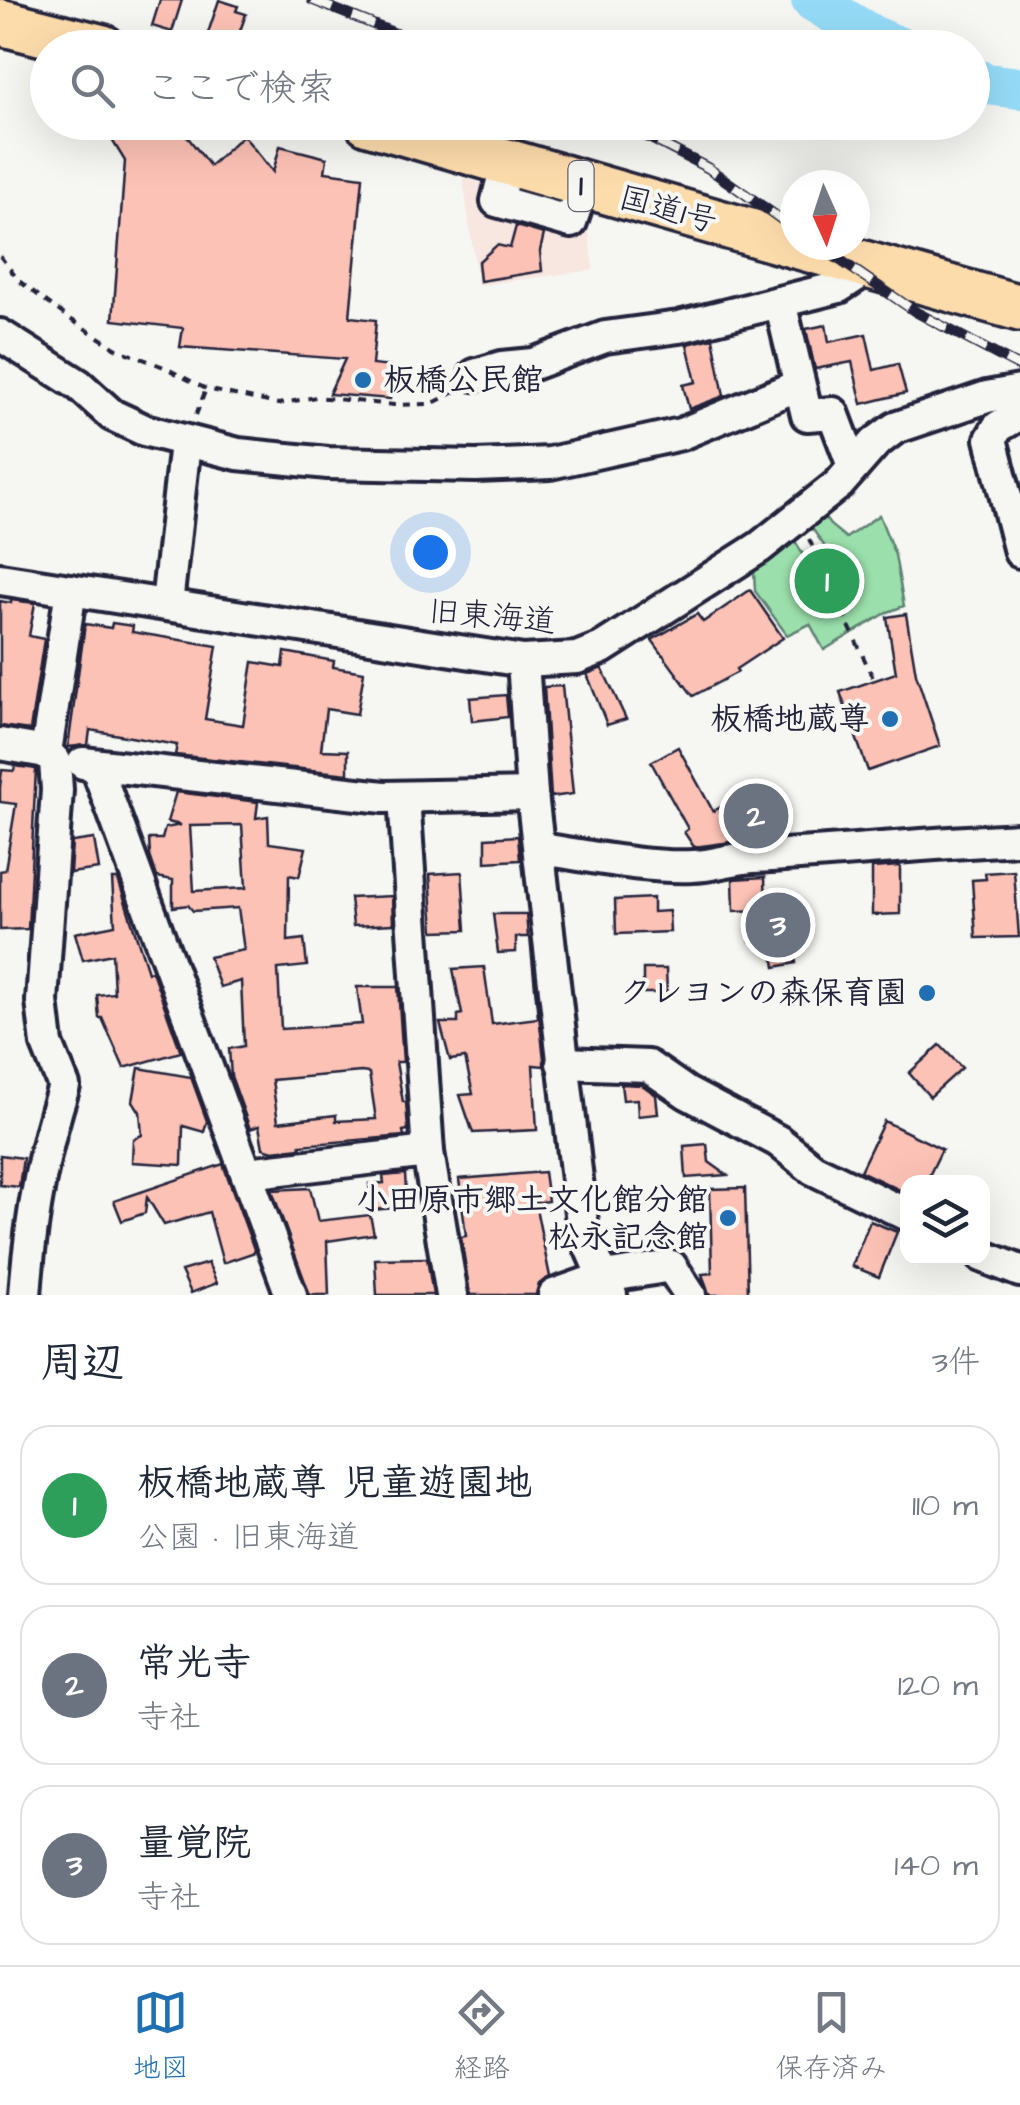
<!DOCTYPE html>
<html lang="ja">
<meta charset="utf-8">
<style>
:root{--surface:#fff;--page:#f6f6f7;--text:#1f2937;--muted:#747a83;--line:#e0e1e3;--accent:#1f6fb2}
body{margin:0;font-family:"Architects Daughter","Klee One",sans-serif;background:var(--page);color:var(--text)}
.controls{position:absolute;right:30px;bottom:30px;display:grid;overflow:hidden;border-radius:20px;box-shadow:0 10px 40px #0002}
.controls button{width:90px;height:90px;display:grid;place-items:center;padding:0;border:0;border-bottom:2px solid var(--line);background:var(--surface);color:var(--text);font:50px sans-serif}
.compass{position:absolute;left:780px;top:170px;width:90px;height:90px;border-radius:50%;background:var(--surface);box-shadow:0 10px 40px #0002;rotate:177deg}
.you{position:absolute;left:430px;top:552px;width:35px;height:35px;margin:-25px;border:8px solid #fff;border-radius:50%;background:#1a73e8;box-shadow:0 0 0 15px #1a73e833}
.badge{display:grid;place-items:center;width:65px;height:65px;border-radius:50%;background:var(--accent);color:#fff;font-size:32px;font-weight:700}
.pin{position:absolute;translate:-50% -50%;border:5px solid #fff;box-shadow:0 2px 10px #0006}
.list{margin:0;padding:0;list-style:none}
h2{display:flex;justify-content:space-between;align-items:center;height:130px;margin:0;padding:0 40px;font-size:42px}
h2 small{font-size:32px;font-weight:400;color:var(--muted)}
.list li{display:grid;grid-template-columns:65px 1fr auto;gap:30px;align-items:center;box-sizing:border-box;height:160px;margin:0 20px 20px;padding:0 20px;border:2px solid var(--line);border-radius:30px}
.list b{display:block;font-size:38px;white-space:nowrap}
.list p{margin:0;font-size:32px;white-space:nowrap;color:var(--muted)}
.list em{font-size:32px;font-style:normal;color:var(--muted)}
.icon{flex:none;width:55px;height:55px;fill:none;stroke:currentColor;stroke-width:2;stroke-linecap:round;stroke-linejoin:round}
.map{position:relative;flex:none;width:1020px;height:1295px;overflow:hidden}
.search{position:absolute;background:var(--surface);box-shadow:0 10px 40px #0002;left:30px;right:30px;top:30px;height:110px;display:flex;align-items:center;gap:25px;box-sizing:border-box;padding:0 35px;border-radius:55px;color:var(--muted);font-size:38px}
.sheet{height:670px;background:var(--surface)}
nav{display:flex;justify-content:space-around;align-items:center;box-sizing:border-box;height:140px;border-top:2px solid var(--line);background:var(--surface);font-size:28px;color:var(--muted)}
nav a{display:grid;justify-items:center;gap:5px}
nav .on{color:var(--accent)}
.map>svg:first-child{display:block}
</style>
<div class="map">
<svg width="1020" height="1295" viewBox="0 0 1020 1295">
<rect width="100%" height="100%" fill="#f6f6f2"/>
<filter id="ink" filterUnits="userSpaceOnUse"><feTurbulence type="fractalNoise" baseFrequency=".01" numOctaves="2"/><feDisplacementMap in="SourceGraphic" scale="20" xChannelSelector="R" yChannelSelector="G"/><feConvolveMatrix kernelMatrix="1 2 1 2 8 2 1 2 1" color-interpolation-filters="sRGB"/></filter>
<g filter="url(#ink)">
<path fill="#f8e6e0" d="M463,178L587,215L593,270L478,285Z"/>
<path fill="#9be0ac" stroke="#5e8174" stroke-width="2.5" d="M822,514L830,525L846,538L879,515L895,555L904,606L888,612L824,650L810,624L787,635L755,591L754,571L795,541L810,566L830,554L809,524Z"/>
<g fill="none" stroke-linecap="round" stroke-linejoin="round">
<g stroke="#95dbf7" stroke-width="42">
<path d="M812,0L872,36L900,48"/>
<path d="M972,78L987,84L1020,88"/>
</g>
</g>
<g fill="#fdc2b6" stroke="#22223b" stroke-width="2.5" fill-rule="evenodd">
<path d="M160,0H182L172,32L152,26Z"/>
<path d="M219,0L238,6L236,11L246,14L234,48H219L205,42Z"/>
<path d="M125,122H176L210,166L243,135L273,172L280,146L327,158L325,172L363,177L350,317L376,320L372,365L392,367L390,399L329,394L345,359L180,347L183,328L113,320L125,161L109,135Z"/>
<path d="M516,226L544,234L540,251L542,271L480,281L478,262L497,245L510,248Z"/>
<path d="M826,325L829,342L866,334L874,370L898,364L906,393L862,404L852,362L815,369L806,329Z"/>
<path d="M713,338L724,396L689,409L683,385L696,382L687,344Z"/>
<path d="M750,590L783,638L736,669L738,672L693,696L652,640L697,614L703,622Z"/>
<path d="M11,600L35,603L29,636L44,639L30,730L0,726V601L11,603Z"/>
<path d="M906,614L916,674L940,746L868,771L840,692L896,673L887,617Z"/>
<path d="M112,623L133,626L132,632L217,646L205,719L243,725L253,662L283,667L285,652L334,661L333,667L364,672L357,714L326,709L321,750L348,751V774L175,755L177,745L90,730L88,745L68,747L85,624L111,628Z"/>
<path d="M602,668L626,719L607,725L587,674Z"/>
<path d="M562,686L573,794L551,797L544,687Z"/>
<path d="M506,695L508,717L472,721L470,698Z"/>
<path d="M678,747L713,811L761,787L783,830L769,837L694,847L684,832L688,829L651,762Z"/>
<path d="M15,766L36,769L28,929L0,930V871L5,870L16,804L0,802V787L2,770L14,771Z"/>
<path d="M176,792L258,802L256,818L268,816L269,843L306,848L299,877L289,875L288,941L304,939L307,966L278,969L281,1029L362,1024L357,987H398L403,1062H396L403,1102H406L408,1130L403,1131L404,1136L300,1145L301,1148L273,1151L263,1148L259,1126L250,1129L231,1076L229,1049L244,1046L241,981L220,987L209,957L244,950L238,908L193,911L188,905L173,907V880L157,877L150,856L149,839H162L165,828L181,825L167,822ZM242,825L246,888L194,891L190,826ZM361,1072L369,1073L376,1119L336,1121V1115L278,1122L272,1080Z"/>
<path d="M518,836L520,860L486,862V838Z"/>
<path d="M94,839L99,869L70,873L72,842Z"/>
<path d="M900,866V914L872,915V868Z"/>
<path d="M1014,871L1019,937L976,938L972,880L986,879L985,873Z"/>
<path d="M462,872L466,930L434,931L430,874Z"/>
<path d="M765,877L766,910L734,911L733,879Z"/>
<path d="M112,879H118L148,972L152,971L181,1052L124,1068L102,1018H99L97,995L114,993L112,954L83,960L75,933L115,925Z"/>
<path d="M392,896L393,924L353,926L350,898Z"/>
<path d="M653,898V912L669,911L670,932L616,934L615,900Z"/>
<path d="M493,914H526L528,937H516V952L498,953Z"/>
<path d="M799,916V940H792L796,963L775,967L771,941H750L749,917Z"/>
<path d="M530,937L544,1059V1066L533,1065L537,1130L473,1133L460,1095L473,1094L465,1058L450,1060L440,1023H458V1015L462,1014L453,969L484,967L492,1024L538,1018Z"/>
<path d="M643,969H666L667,993H643Z"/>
<path d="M940,1045L962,1068L930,1097L909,1073Z"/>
<path d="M139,1068L191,1077L207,1121L204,1132L183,1126L182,1165L132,1162L133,1139L142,1135L140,1112L133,1101Z"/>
<path d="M621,1084L642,1085L656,1095L658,1114L638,1116L637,1099L623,1100Z"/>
<path d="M884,1121L942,1149L926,1182H908V1194L860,1171Z"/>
<path d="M707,1144L709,1162L727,1175L686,1178L684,1146Z"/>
<path d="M0,1155L23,1158L19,1187L0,1185Z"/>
<path d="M223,1164L255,1252L223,1263L209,1212L164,1225L147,1197L145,1213L122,1221L114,1201Z"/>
<path d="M544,1172L548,1201L535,1203L550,1277L539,1284L536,1295H470L461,1237L466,1236L459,1179Z"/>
<path d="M405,1174L407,1207L372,1210L369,1184L384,1183L383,1176Z"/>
<path d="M310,1188L318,1221L370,1215L374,1234L327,1241L329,1295H309L272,1190Z"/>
<path d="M745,1188L748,1295H709L702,1274L712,1273L710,1189Z"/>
<path d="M870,1221L897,1232L879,1277L852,1266Z"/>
<path d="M427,1258L433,1295H377L375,1259Z"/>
<path d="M208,1263L217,1283L191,1293L181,1271Z"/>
</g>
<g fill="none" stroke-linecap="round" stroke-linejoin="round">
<g stroke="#22223b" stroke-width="38">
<g id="minor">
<path d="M507,162L497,201L571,222L583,186"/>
<path d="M780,302L807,415L833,413L853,466"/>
<path d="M0,335L79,385L112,415L144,430L238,454L328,463L476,466L550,463L681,434L799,385"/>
<path d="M475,375L502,367L533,364L605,337L679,327L839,287L871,266"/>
<path d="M1020,414L998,427L991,439L1020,552"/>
<path d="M0,579L523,661L577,658L602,648L760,547L839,484L875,443L895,428L987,397L1020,391"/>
<path d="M167,604L185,443"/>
<path d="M523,661L532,794L583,1231L611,1295"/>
<path d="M0,744L46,752"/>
<path d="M83,763L384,797L532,794"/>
<path d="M96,765L291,1295"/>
<path d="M404,797L428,1152L452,1295"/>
<path d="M541,849C590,856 643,868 693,866C713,866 733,858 753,857C842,852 931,843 1020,839"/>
<path d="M562,1063L648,1066L687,1093L778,1141L813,1169L908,1215"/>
<path d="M247,1173L428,1152"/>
<path d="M982,1256L1020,1271"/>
<path d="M25,1295C30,1224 42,1153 64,1086L47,1044L42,1001L57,790L55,761L46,752L71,590"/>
<path d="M554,1295L605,1277L671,1266L690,1295"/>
</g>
</g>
<g stroke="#22223b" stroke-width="52">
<g id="highway">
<path d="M0,22L103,48"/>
<path d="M368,122L795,245"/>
<path d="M796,245L1020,308"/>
</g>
</g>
<g stroke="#22223b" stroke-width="4" stroke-dasharray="8 8" stroke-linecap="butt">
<path d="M0,256L19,281L67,317L117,349L164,367L206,389L278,404L316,397L394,405L431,404L457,391"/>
<path d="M196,415L206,389"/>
<path d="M809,539L874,680"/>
</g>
<use href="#minor" stroke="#f6f6f2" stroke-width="30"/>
<use href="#highway" stroke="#fddcac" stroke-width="45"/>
<g stroke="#22223b" stroke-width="11">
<g id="rail">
<path d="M312,0L432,48"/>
<path d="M619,122L708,168L795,229"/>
<path d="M818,245L916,312L1020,367"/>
</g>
</g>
<use href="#rail" stroke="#f6f6f2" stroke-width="8" stroke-dasharray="22" stroke-linecap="butt"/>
</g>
</g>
<g fill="#1f6fb2" stroke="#f6f6f2" stroke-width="4">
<circle cx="363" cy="380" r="10"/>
<circle cx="890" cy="719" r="10"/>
<circle cx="927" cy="993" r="10"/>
<circle cx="728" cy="1218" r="10"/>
</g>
<g text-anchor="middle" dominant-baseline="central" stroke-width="8" stroke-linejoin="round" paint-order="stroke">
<rect fill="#f6f6f2" stroke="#626272" stroke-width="2.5" x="568.5" y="161" width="25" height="50" rx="8"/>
<g font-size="30" font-weight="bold" fill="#22223b">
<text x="581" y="186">1</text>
</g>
<g font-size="32" fill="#22223b" stroke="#f6f6f2">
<text transform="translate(668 210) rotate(15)">国道1号</text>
<text transform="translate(492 617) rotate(5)">旧東海道</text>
</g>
<g font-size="32" font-weight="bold" fill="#22223b" stroke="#f6f6f2" text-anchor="end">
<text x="383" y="380" text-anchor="start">板橋公民館</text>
<text x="870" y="719">板橋地蔵尊</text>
<text x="907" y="993">クレヨンの森保育園</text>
<text x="708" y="1200">小田原市郷土文化館分館<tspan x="708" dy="37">松永記念館</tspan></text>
</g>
</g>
</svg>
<div class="controls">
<button><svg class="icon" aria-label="layers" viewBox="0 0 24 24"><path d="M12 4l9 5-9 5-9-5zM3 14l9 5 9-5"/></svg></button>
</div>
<svg class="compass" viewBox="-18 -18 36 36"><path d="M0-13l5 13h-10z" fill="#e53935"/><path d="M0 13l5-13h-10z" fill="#747a83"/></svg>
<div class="you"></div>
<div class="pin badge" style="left:827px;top:581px;background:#2e9e5b">1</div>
<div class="pin badge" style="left:756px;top:816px;background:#6b7280">2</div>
<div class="pin badge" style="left:778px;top:925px;background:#6b7280">3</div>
<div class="search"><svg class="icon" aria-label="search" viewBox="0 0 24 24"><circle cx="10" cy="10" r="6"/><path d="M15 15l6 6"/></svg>ここで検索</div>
</div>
<section class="sheet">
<h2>周辺<small>3件</small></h2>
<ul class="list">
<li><span class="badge" style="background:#2e9e5b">1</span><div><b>板橋地蔵尊 児童遊園地</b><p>公園 · 旧東海道</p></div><em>110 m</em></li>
<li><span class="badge" style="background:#6b7280">2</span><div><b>常光寺</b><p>寺社</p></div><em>120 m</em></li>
<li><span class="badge" style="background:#6b7280">3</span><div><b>量覚院</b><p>寺社</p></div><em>140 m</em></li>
</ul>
</section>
<nav>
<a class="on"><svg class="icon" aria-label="map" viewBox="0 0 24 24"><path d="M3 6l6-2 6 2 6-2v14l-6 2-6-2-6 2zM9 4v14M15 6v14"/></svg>地図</a>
<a><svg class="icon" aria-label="directions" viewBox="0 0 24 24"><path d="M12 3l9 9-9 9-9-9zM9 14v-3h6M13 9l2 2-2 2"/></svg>経路</a>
<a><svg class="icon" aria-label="saved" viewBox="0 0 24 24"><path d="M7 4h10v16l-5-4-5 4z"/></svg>保存済み</a>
</nav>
